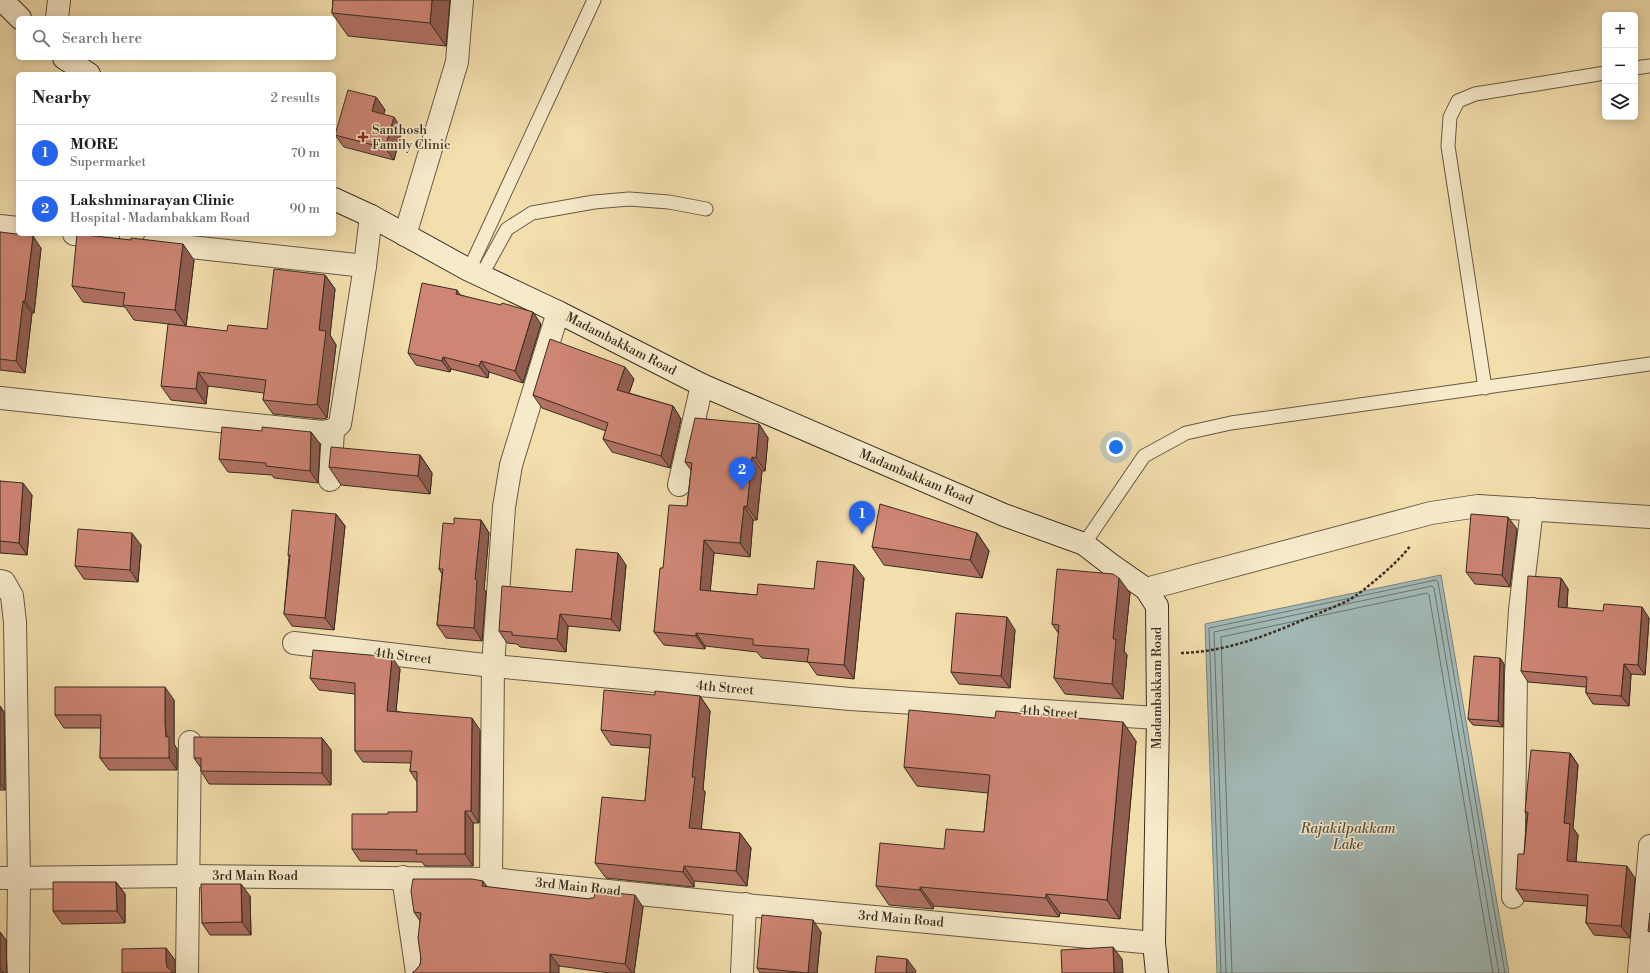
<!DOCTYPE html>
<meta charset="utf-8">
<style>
:root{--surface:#fff;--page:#f2f2f2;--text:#202124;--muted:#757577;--line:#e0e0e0;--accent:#2563eb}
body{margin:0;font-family:"Libre Bodoni",serif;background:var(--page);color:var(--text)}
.controls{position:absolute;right:12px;top:12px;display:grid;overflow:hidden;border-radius:6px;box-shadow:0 2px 10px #0003}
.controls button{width:36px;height:36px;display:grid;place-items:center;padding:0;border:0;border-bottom:1px solid var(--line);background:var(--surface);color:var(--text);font:20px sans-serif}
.you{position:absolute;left:1116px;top:447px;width:14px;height:14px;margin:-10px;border:3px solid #fff;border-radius:50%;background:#1a73e8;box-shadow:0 0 0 6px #1a73e833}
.badge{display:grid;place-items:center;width:26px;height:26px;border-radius:50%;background:var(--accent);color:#fff;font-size:13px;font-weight:700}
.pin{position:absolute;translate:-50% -33px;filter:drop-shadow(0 1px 2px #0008)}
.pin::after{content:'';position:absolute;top:21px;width:14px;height:12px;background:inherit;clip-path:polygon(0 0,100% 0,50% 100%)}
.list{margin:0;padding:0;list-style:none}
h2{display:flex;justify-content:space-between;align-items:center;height:52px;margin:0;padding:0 16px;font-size:17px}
h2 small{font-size:13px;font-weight:400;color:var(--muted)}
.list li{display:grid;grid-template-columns:26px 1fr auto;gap:12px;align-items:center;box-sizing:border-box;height:56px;padding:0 16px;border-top:1px solid var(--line)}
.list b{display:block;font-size:15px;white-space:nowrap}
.list p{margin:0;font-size:13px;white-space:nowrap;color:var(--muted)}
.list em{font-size:13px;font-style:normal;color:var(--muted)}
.icon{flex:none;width:22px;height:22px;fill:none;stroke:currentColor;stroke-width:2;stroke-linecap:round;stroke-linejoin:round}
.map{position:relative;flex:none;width:1650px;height:973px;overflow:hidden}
.search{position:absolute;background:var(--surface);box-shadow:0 2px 10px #0003;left:16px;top:16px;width:320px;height:44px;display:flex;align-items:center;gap:10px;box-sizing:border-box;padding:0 14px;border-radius:6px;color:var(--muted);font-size:15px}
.panel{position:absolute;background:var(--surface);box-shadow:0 2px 10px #0003;left:16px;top:72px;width:320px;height:164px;border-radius:6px}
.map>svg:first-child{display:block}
</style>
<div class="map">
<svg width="1650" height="973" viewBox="0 0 1650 973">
<rect width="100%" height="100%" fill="#f3dead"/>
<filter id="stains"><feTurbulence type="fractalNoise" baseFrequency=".005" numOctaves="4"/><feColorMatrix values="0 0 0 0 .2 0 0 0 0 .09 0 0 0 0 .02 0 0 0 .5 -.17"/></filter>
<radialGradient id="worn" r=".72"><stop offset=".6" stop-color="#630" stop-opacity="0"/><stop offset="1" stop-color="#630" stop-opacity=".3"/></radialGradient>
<path fill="#a2b9b7" stroke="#78817b" d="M1441,575L1509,973H1217L1205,624Z"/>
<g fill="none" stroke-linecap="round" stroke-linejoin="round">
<g stroke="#6d736c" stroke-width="1">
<path d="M1221,973L1209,628L1436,580L1438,582L1505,973"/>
<path d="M1226,973L1214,632L1432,586L1434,588L1499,973"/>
<path d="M1232,973L1221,637L1427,593L1429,595L1493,973"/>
</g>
<g stroke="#675945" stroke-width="15">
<g id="lane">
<path d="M1635,68L1650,66"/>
<path d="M469,270L594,0"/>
<path d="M481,276L507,229L532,213L594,202L629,199L669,202L706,209"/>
<path d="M1485,388L1448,146L1450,117L1458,101L1475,94L1605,73"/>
<path d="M1084,544L1144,456L1186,433L1231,423L1650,364"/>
</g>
</g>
<g stroke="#675945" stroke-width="24">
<g id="street">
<path d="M57,18L59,0"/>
<path d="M0,226L18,228"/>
<path d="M74,234L108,238"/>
<path d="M405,235L457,62L462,0"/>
<path d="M154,243L365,266"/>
<path d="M0,398L322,432L333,430L340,424L365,266L371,216"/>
<path d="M330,480L333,430"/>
<path d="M679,485L702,385"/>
<path d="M0,581L4,582L12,596L15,622L19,878L18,973"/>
<path d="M1146,589L1431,513L1478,506L1650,517"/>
<path d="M294,643L493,666L850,699L1158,718"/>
<path d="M403,877L417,973"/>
<path d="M0,878L188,876L491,879L767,907L1154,943"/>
<path d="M491,879L493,666L504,507L511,465L558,312"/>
<path d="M1513,897L1516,674L1520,610L1532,509"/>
<path d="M187,973L190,742"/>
<path d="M742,973L745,904"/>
<path d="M1639,973L1650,846"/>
</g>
</g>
<g stroke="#382d22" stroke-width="24">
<g id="secondary">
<path d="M2,0L20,18"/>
<path d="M64,58L89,74"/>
<path d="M334,199L371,216L469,270L558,312L702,385L1004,515L1084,544L1110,564L1146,589L1157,606L1158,718L1154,943L1157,973"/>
</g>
</g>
<path stroke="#382d22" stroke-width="2.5" stroke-dasharray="3 2" stroke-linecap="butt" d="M1181,653C1227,652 1271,634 1312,616C1324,611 1337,606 1349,600C1363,592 1402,559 1410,546"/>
<use href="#lane" stroke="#f7eaca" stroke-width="13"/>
<use href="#street" stroke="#f7eaca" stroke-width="22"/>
<use href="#secondary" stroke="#f7eaca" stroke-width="22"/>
</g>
<g fill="#b17264" stroke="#382d22">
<path d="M333,0H450L446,46L348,36L332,13Z"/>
<path d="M376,97L385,110L383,114L402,129L394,160L344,147L335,135Z"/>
<path d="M0,232L41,248L34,313H32L25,373L0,370Z"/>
<path d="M194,260L186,326L134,320L125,307L83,302L72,286Z"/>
<path d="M325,275L335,289L330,335L336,345L327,418L322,419L273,414L263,400L264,393L208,386L206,404L171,400L161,386L227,331L267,329Z"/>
<path d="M461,295L541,324L523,383L489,372L488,378L451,369L450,372L416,365L408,353Z"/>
<path d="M634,379L629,393L673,406L681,419L670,468L612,452L603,439L606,431L542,408L533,395Z"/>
<path d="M759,424L768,438L765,471H762L757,520H753L750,557L714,553L710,591L757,595L814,589L864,578L854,679L817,675L808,662L762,658L757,652L705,646V649L664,645L654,632L663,568L687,506L691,470L685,462Z"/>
<path d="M311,432L320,444L318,483L274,478L272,475L228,472L219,459Z"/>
<path d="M420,455L432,473L430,494L341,485L329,467Z"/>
<path d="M0,481L32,495L27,555L0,553Z"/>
<path d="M336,514L345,526L334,630L292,626L284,614L289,557L288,555Z"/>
<path d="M481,520L489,533L484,589L486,592L482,641L446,638L437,625L442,574L439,569L454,524Z"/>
<path d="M1517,529L1510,587L1475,584L1466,572Z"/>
<path d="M977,533L989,551L982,578L884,565L872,547Z"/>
<path d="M141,545L138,582L84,579L75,566Z"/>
<path d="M626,565L620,631L568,626L566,652L520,647L517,644L507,643L499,631L572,592Z"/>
<path d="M1561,578L1568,589L1567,608L1649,618L1645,675L1631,674L1629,706L1593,704L1586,693V687L1528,682L1521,671Z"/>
<path d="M1130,593L1124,651L1127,655L1123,699L1065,694L1054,678L1059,634L1052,624Z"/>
<path d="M1015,630L1010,688L959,684L951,672Z"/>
<path d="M1500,658L1504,664L1503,727L1473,725L1468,719Z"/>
<path d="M400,669L396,711L480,730L479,823H473V866H425L422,862L360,861L352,849L388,814L417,812V782L410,771L411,763L363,762L355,751V694L319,690L310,678Z"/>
<path d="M655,695L700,696L710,711L703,789L705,792L701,829L740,833L751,848L747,886L694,881V887L606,878L595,863L645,801L650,748L611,745L601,730Z"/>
<path d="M174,700V744L177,749V770H109L100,758L101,728H64L55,715Z"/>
<path d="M0,706L4,712L5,790H0Z"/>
<path d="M322,738L331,750V785L209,784L201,771V768L194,758Z"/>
<path d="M1136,741L1120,919L1060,913L1059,917L934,906L933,909L889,905L876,886L944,849L984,832L988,793L917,786L904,767Z"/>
<path d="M1570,753L1578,765L1573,828L1578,835L1576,862L1635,878L1630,938L1594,935L1586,923L1587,906L1524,901L1516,889L1524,854L1527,815L1525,812Z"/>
<path d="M116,882L125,894V923L62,924L53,911Z"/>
<path d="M487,887L643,907L634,973H610L559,966L416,970L420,965L421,959L420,921L414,912Z"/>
<path d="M250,896L251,935H210L202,923Z"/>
<path d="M0,932L6,940L7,973H0Z"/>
<path d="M821,932L817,973H760L757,968Z"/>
</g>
<g fill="#905d51" stroke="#382d22">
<path d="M432,0H450L446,46L430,23Z"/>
<path d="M376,97L385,110L381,123L372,111Z"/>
<path d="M394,117L402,129L394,160L385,148Z"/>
<path d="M33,236L41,248L34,313L25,301Z"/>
<path d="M183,244L194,260L186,326L175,310Z"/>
<path d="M325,275L335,289L330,335L336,345L327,418L317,404L319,330Z"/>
<path d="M457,290L465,302L456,294Z"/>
<path d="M23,301L32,313L25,373L16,361Z"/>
<path d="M533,312L541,324L523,383L515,371Z"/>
<path d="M443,357L451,369L450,372L442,361Z"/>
<path d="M481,361L489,372L488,378L479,366Z"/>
<path d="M625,367L634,379L626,402L617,390Z"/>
<path d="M198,372L208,386L206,404L196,389Z"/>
<path d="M673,406L681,419L670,468L661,456Z"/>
<path d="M759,424L768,438L765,471L756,458Z"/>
<path d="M311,432L320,444L318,483L310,471Z"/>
<path d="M420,455L432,473L430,494L418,476Z"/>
<path d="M752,457L762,471L757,520L747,507Z"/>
<path d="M23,483L32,495L27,555L19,543Z"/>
<path d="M744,506L753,520L750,557L740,543Z"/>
<path d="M336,514L345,526L334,630L325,618Z"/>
<path d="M1508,517L1517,529L1510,587L1502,575Z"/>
<path d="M481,520L489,533L484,589L486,592L482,641L474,628L475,579Z"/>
<path d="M132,533L141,545L138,582L130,570Z"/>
<path d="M977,533L989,551L982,578L970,560Z"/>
<path d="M704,540L714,553L709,603L700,590Z"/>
<path d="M618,553L626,565L620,631L611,619Z"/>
<path d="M854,565L864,578L854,679L844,665Z"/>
<path d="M1119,578L1130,593L1124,651L1127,655L1123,699L1112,684L1113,639Z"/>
<path d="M1561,578L1568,589L1566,618L1558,607Z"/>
<path d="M1642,607L1649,618L1645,675L1638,665Z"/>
<path d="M560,614L568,626L566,652L557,639Z"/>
<path d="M1007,617L1015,630L1010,688L1001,676Z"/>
<path d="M696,633L705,646V649L696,636Z"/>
<path d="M392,657L400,669L395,722L387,711Z"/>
<path d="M1500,658L1504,664L1503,727L1498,721Z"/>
<path d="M1624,664L1631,674L1629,706L1621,696Z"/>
<path d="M165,687L174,700V744L177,749V770L169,758L165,723Z"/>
<path d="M700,696L710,711L703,789L705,792L700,843L689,828L692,777Z"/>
<path d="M0,706L4,712L5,790L0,783Z"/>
<path d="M472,718L480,730L479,823L471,811Z"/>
<path d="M1123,722L1136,741L1120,919L1107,900Z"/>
<path d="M322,738L331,750V785L322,773Z"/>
<path d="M1570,753L1578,765L1573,828L1578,835L1575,873L1567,861L1564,823Z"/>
<path d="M465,811L473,823V866L465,854Z"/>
<path d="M740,833L751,848L747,886L736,871Z"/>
<path d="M684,866L694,881V887L683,872Z"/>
<path d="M1627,866L1635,878L1630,938L1621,926Z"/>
<path d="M483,881L492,893L482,886Z"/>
<path d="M116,882L125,894V923L117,911Z"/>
<path d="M241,884L250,896L251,935L242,922Z"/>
<path d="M920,887L934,906L933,909L920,890Z"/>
<path d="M1046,894L1060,913L1059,917L1046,898Z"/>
<path d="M635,895L643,907L634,973H632L625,964Z"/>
<path d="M813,920L821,932L817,973H808Z"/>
<path d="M0,932L6,940L7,973H3L0,968Z"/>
<path d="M1113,947L1122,959L1123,973H1114Z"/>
<path d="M166,948L175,960V973H172L167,967L166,961Z"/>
<path d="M550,954L559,966V973H550Z"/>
<path d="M907,959L916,971L915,973H906Z"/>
</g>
<g fill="#ce8574" stroke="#382d22">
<path d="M333,0H432L430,23L332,13Z"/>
<path d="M348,90L376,97L372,111L394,117L385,148L335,135Z"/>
<path d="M0,232L33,236L25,301H23L16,361L0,359Z"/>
<path d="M77,234L131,240V238L183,244L175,310L123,305L125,293L72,286Z"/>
<path d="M274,269L325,275L319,330L326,331L317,404L312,405L263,400L266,380L198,372L196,389L161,386L168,324L227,331L228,325L267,329Z"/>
<path d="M422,283L457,290L456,294L501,305L502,303L533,312L515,371L481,361L479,366L443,357L442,361L408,353Z"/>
<path d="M550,339L625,367L617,390L673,406L661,456L603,439L608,423L533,395Z"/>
<path d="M695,418L759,424L756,458L752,457L747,507L744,506L740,543L704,540L700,590L757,595L758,584L814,589L817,561L854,565L844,665L807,662L809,649L753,645V639L696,633V636L654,632L660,568H663L669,505L687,506L692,463L685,462Z"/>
<path d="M222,427L262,431V427L311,432L310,471L266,466V463L219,459Z"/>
<path d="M331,447L420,455L418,476L329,467Z"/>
<path d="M0,481L23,483L19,543L0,541Z"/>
<path d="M880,504L977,533L970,560L872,547Z"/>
<path d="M292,510L336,514L325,618L284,614L290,555H288Z"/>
<path d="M1471,514L1508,517L1502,575L1466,572Z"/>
<path d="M454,518L481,520L475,579L477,580L474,628L437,625L443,569H439L443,523L454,524Z"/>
<path d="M78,529L132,533L130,570L75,566Z"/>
<path d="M576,549L618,553L611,619L560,614L557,639L512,635V632L499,631L502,586L572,592Z"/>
<path d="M1057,569L1113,574L1119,578L1113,639H1116L1112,684L1054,678L1059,625L1052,624Z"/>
<path d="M1528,576L1561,578L1558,607L1603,611L1604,604L1642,607L1638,665L1624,664L1621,696L1586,693L1587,677L1521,671Z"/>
<path d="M956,613L1007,617L1001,676L951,672Z"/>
<path d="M313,650L392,657L387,711L472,718L471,811H465V854H416L417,850L352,849V814H388V812H417V772L410,771L412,751H355V683L310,678Z"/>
<path d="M1474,656L1500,658L1498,721L1468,719Z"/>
<path d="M55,687H165V723L166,737H169V758H100L101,715H55Z"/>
<path d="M604,690L655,695V691L700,696L692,777H695L689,828L740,833L736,871L684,866L683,872L595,863L602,797L645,801L651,735L601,730Z"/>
<path d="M909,710L995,718L996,711L1123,722L1107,900L1046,894V898L920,887V890L876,886L880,843L944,849L946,829L984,832L990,775L904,767Z"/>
<path d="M194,737L322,738V773L201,771V758H194Z"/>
<path d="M1531,750L1570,753L1564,823L1570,824L1567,861L1627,866L1621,926L1586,923L1588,895L1516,889L1518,854H1524L1528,812H1525Z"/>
<path d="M413,879H472L483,881L482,886L590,899V898H594L595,891L635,895L625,964L550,954V973H413V972L416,970L420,965L421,959L418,938L421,913L414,912L411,891Z"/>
<path d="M53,882H116L117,911H53Z"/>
<path d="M201,884H241L242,922L202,923Z"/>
<path d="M1650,913V932L1648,931Z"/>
<path d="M762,915L813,920L808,973L757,968Z"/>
<path d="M1113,947L1114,973H1062L1061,950Z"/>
<path d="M166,948V961L167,967L172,971V973H122V949Z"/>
<path d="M877,956L907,959L906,973H875Z"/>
</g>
<path fill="#8f2418" stroke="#f7eaca" stroke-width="1.5" d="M361 131h4v4h4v4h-4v4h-4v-4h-4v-4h4z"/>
<g text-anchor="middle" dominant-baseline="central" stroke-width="3" stroke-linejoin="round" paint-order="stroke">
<g font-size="13" fill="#382d22" stroke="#f7eaca" text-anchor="start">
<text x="372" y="130">Santhosh<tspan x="372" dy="15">Family Clinic</tspan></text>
</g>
<g font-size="13" fill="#382d22" stroke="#f7eaca">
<text transform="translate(621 344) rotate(27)">Madambakkam Road</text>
<text transform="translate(916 477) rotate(23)">Madambakkam Road</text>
<text transform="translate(403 656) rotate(7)">4th Street</text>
<text transform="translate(725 688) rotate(5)">4th Street</text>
<text transform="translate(1157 688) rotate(-90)">Madambakkam Road</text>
<text transform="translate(1049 712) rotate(4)">4th Street</text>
<text x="255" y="876">3rd Main Road</text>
<text transform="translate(578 887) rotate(6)">3rd Main Road</text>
<text transform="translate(901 919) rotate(5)">3rd Main Road</text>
</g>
<g font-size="14" font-style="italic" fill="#525047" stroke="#f7eaca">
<text x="1348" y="829">Rajakilpakkam<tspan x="1348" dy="16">Lake</tspan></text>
</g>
</g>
<rect width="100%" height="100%" filter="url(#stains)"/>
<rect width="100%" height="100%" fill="url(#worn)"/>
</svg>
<div class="controls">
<button>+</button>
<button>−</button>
<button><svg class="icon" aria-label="layers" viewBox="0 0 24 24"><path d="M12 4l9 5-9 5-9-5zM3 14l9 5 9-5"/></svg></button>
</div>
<div class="you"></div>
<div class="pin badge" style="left:862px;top:534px">1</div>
<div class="pin badge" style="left:742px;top:490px">2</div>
<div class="search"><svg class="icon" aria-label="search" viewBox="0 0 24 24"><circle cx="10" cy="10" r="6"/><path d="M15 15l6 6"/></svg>Search here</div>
<section class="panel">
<h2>Nearby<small>2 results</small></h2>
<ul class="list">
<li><span class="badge">1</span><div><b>MORE</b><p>Supermarket</p></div><em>70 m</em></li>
<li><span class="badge">2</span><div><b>Lakshminarayan Clinic</b><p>Hospital · Madambakkam Road</p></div><em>90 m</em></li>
</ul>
</section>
</div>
